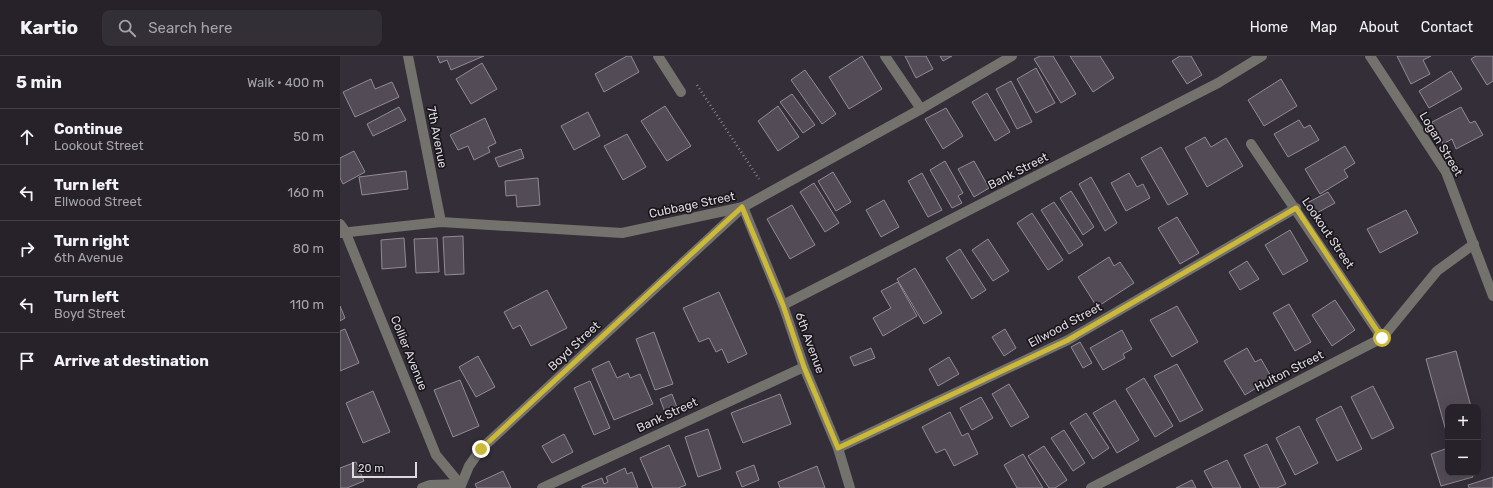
<!DOCTYPE html>
<meta charset="utf-8">
<style>
:root{--surface:#27222a;--page:#332f36;--text:#f1f3f6;--muted:#a4a4a8;--line:#433f47}
body{margin:0;font-family:Rubik,sans-serif;background:var(--page);color:var(--text)}
.controls{position:absolute;right:12px;bottom:12px;display:grid;overflow:hidden;border-radius:8px;box-shadow:0 4px 16px #0002}
.controls button{width:36px;height:36px;display:grid;place-items:center;padding:0;border:0;border-bottom:1px solid var(--line);background:var(--surface);color:var(--text);font:20px sans-serif}
.scale{position:absolute;left:12px;bottom:10px;width:65px;box-sizing:border-box;padding-left:4px;border:2px solid #ddd9e0;border-top:0;font-size:11px;line-height:14px;white-space:nowrap;color:#ddd9e0;-webkit-text-stroke:3px #1a171c;paint-order:stroke}
.stop{position:absolute;width:12px;height:12px;margin:-9px;border:3px solid #cdb938;border-radius:50%;background:#fff}
.stop.end{background:#cdb938;border-color:#fff;box-shadow:0 1px 4px #0008}
.list{margin:0;padding:0;list-style:none}
h2{display:flex;justify-content:space-between;align-items:center;height:52px;margin:0;padding:0 16px;font-size:17px}
h2 small{font-size:13px;font-weight:400;color:var(--muted)}
.list li{display:grid;grid-template-columns:26px 1fr auto;gap:12px;align-items:center;box-sizing:border-box;height:56px;padding:0 16px;border-top:1px solid var(--line)}
.list b{display:block;font-size:15px;white-space:nowrap}
.list p{margin:0;font-size:13px;white-space:nowrap;color:var(--muted)}
.list em{font-size:13px;font-style:normal;color:var(--muted)}
.icon{flex:none;width:22px;height:22px;fill:none;stroke:currentColor;stroke-width:2;stroke-linecap:round;stroke-linejoin:round}
.map{position:relative;flex:none;width:1153px;height:432px;overflow:hidden}
header{display:flex;align-items:center;gap:24px;box-sizing:border-box;height:56px;padding:0 20px;background:var(--surface);border-bottom:1px solid var(--line)}
header strong{font-size:19px}
nav{display:flex;gap:22px;margin-inline-start:auto;font-size:14px}
.search{width:280px;height:36px;background:var(--page);display:flex;align-items:center;gap:10px;box-sizing:border-box;padding:0 14px;border-radius:8px;color:var(--muted);font-size:15px}
main{display:flex}
aside{flex:1;background:var(--surface)}
.map>svg:first-child{display:block}
</style>
<header>
<strong>Kartio</strong>
<div class="search"><svg class="icon" aria-label="search" viewBox="0 0 24 24"><circle cx="10" cy="10" r="6"/><path d="M15 15l6 6"/></svg>Search here</div>
<nav><a>Home</a><a>Map</a><a>About</a><a>Contact</a></nav>
</header>
<main>
<aside>
<h2>5 min<small>Walk · 400 m</small></h2>
<ul class="list">
<li><svg class="icon" aria-label="ahead" viewBox="0 0 24 24"><path d="M12 20V5M6 11l6-6 6 6"/></svg><div><b>Continue</b><p>Lookout Street</p></div><em>50 m</em></li>
<li><svg class="icon" aria-label="left" viewBox="0 0 24 24"><path d="M17 20v-9H6M10 6l-5 5 5 5"/></svg><div><b>Turn left</b><p>Ellwood Street</p></div><em>160 m</em></li>
<li><svg class="icon" aria-label="right" viewBox="0 0 24 24"><path d="M7 20v-9h11M14 6l5 5-5 5"/></svg><div><b>Turn right</b><p>6th Avenue</p></div><em>80 m</em></li>
<li><svg class="icon" aria-label="left" viewBox="0 0 24 24"><path d="M17 20v-9H6M10 6l-5 5 5 5"/></svg><div><b>Turn left</b><p>Boyd Street</p></div><em>110 m</em></li>
<li><svg class="icon" aria-label="arrive" viewBox="0 0 24 24"><path d="M6 21V4h12l-3 4 3 4H6"/></svg><div><b>Arrive at destination</b></div></li>
</ul>
</aside>
<div class="map">
<svg width="1153" height="432" viewBox="0 0 1153 432">
<rect width="100%" height="100%" fill="#342e38"/>
<g fill="#534c57" stroke="#928b97">
<path d="M97,0H144L111,14L107,4L100,7Z"/>
<path d="M287,0H291L299,16L264,36L255,18Z"/>
<path d="M522,0L542,33L509,53L489,21Z"/>
<path d="M565,0H586L593,13L576,22Z"/>
<path d="M600,0H612L603,5Z"/>
<path d="M700,0H713L736,38L721,47L694,3Z"/>
<path d="M730,0H760L774,22L753,36Z"/>
<path d="M840,0H851L862,19L847,28L832,5Z"/>
<path d="M1057,0H1091L1083,4L1090,18L1071,28Z"/>
<path d="M1136,0H1153V25L1147,29L1131,3Z"/>
<path d="M142,7L157,33L131,48L116,23Z"/>
<path d="M696,12L715,47L696,57L677,23Z"/>
<path d="M465,14L496,58L482,68L451,24Z"/>
<path d="M1111,15L1122,33L1089,52L1079,35Z"/>
<path d="M31,23L35,33L52,26L59,41L15,61L3,36Z"/>
<path d="M941,23L957,50L924,70L908,44Z"/>
<path d="M671,25L692,66L677,73L656,33Z"/>
<path d="M647,37L670,76L655,85L632,46Z"/>
<path d="M452,38L475,69L463,77L440,46Z"/>
<path d="M325,50L351,90L327,105L301,65Z"/>
<path d="M438,50L459,81L438,95L418,65Z"/>
<path d="M59,51L66,64L33,80L27,68Z"/>
<path d="M1121,51L1130,67L1135,65L1143,79L1116,93L1112,83L1103,88L1092,66Z"/>
<path d="M606,52L623,80L603,93L585,63Z"/>
<path d="M248,56L260,80L234,94L221,70Z"/>
<path d="M145,62L156,87L148,91L150,96L134,104L128,90L118,94L110,79Z"/>
<path d="M959,64L964,72L970,69L979,84L948,101L934,78Z"/>
<path d="M287,78L306,111L283,124L264,90Z"/>
<path d="M865,81L871,91L886,82L903,110L867,131L845,92Z"/>
<path d="M1005,90L1015,107L1004,114L1008,121L980,138L965,113Z"/>
<path d="M821,91L848,138L828,149L801,102Z"/>
<path d="M181,93L184,102L159,111L155,102Z"/>
<path d="M14,95L25,116L3,128L0,122V102Z"/>
<path d="M605,105L623,137L618,140L622,147L612,152L590,114Z"/>
<path d="M634,105L649,132L634,141L618,113Z"/>
<path d="M66,115L68,133L22,139L19,121Z"/>
<path d="M493,116L511,146L496,155L478,125Z"/>
<path d="M582,117L602,154L588,161L568,125Z"/>
<path d="M789,117L797,131L803,128L810,142L786,155L771,127Z"/>
<path d="M751,121L777,167L765,175L739,128Z"/>
<path d="M198,122L200,149L177,151L176,139L166,140L165,125Z"/>
<path d="M474,127L499,167L485,176L460,136Z"/>
<path d="M731,135L754,171L743,179L720,142Z"/>
<path d="M988,136L995,147L975,158L969,146Z"/>
<path d="M544,144L559,171L541,181L526,154Z"/>
<path d="M714,146L743,189L729,198L701,154Z"/>
<path d="M452,149L475,189L450,203L427,163Z"/>
<path d="M1066,154L1078,177L1040,197L1027,173Z"/>
<path d="M692,157L723,204L708,214L677,167Z"/>
<path d="M837,161L859,197L840,208L818,172Z"/>
<path d="M950,174L968,205L943,219L925,189Z"/>
<path d="M123,180L124,218L105,219L103,181Z"/>
<path d="M64,182L66,211L42,213L41,184Z"/>
<path d="M97,182L99,216L76,217L74,183Z"/>
<path d="M648,183L669,215L653,225L632,194Z"/>
<path d="M620,193L646,234L632,243L606,202Z"/>
<path d="M769,201L774,210L780,206L794,227L757,251L738,221Z"/>
<path d="M907,205L919,223L900,234L889,216Z"/>
<path d="M575,212L602,257L584,268L557,223Z"/>
<path d="M558,226L577,260L543,280L533,262L551,252L541,235Z"/>
<path d="M207,234L227,272L191,290L180,269L173,273L164,256Z"/>
<path d="M379,236L407,298L388,307L382,293L376,296L369,282L359,286L343,252Z"/>
<path d="M995,244L1015,274L992,290L972,259Z"/>
<path d="M949,248L971,286L955,295L933,257Z"/>
<path d="M0,250L5,262L0,265Z"/>
<path d="M837,250L858,286L832,301L810,264Z"/>
<path d="M5,273L19,307L0,315V275Z"/>
<path d="M665,273L676,292L664,300L652,281Z"/>
<path d="M782,274L792,293L783,298L785,302L763,314L750,292Z"/>
<path d="M314,276L333,328L315,334L296,283Z"/>
<path d="M740,286L752,307L743,312L731,291Z"/>
<path d="M531,292L535,302L514,310L510,301Z"/>
<path d="M907,292L915,306L921,303L932,322L905,339L884,305Z"/>
<path d="M1116,295L1131,351H1108V374L1106,375L1086,303Z"/>
<path d="M138,300L155,331L136,341L119,311Z"/>
<path d="M609,301L619,318L598,330L589,313Z"/>
<path d="M269,305L277,322L288,317L290,322L300,318L313,348L274,364L252,313Z"/>
<path d="M837,308L863,354L840,366L814,320Z"/>
<path d="M804,322L833,370L815,381L786,333Z"/>
<path d="M120,324L139,370L113,381L94,334Z"/>
<path d="M250,325L270,372L254,379L234,332Z"/>
<path d="M669,328L689,361L671,371L652,338Z"/>
<path d="M1033,330L1054,372L1032,383L1011,341Z"/>
<path d="M33,335L50,376L23,387L6,347Z"/>
<path d="M332,338L338,354L326,359L320,343Z"/>
<path d="M440,338L451,368L403,387L391,357Z"/>
<path d="M641,341L653,362L632,374L620,352Z"/>
<path d="M775,344L799,384L777,397L753,357Z"/>
<path d="M1001,350L1022,393L997,405L976,363Z"/>
<path d="M610,356L622,380L628,377L638,398L614,410L605,393L596,397L582,371Z"/>
<path d="M746,357L769,392L753,403L730,367Z"/>
<path d="M959,370L978,407L955,419L936,382Z"/>
<path d="M368,373L381,413L358,421L345,381Z"/>
<path d="M724,374L745,407L733,415L711,382Z"/>
<path d="M224,378L233,396L212,407L202,390Z"/>
<path d="M927,388L946,428L937,432H920L904,399Z"/>
<path d="M329,389L346,429L338,432H313L300,402Z"/>
<path d="M704,390L727,424L715,432H709L688,400Z"/>
<path d="M1108,392V417H1131L1133,421L1101,430L1091,398Z"/>
<path d="M683,398L703,432H677L664,409Z"/>
<path d="M887,404L901,432H873L864,415Z"/>
<path d="M16,406L24,425L7,432H0V412Z"/>
<path d="M414,409L419,424L402,431L396,416Z"/>
<path d="M477,410L485,432H440L438,426Z"/>
<path d="M285,412L287,418L292,416L298,432H242V430L262,422L264,428L268,426L266,421Z"/>
<path d="M163,415L171,432H137L135,428Z"/>
<path d="M1153,421V432H1129L1128,429Z"/>
<path d="M852,424L856,432H836Z"/>
</g>
<g fill="none" stroke-linecap="round" stroke-linejoin="round">
<path stroke="#858088" stroke-width="2.5" stroke-dasharray="1 3" stroke-linecap="butt" d="M357,29L419,123"/>
<g stroke="#73726c" stroke-width="10">
<path d="M68,0L101,166"/>
<path d="M318,0L341,36"/>
<path d="M545,0L581,53"/>
<path d="M1030,0L1106,116L1153,240"/>
<path d="M911,88L1042,282"/>
<path d="M403,151L443,249L464,311L498,392L510,432"/>
<path d="M0,168L5,175L96,399L120,428"/>
<path d="M0,177L101,166L282,177L403,151L581,53L672,0"/>
<path d="M443,249L878,27L922,0"/>
<path d="M498,392L728,284L956,152"/>
<path d="M82,432L90,429L120,428"/>
<path d="M120,432L129,410L141,393L403,151"/>
<path d="M202,432L464,311"/>
<path d="M751,432L1042,282L1097,215L1134,188"/>
</g>
</g>
<g fill="none" stroke-linecap="round" stroke-linejoin="round">
<path stroke="#cdb938" stroke-width="5" d="M141,393L402,151L443,249L464,311L498,392L728,284L956,152L1042,282"/>
</g>
<g text-anchor="middle" dominant-baseline="central" stroke-width="3.5" stroke-linejoin="round" paint-order="stroke">
<g font-size="12" fill="#ddd9e0" stroke="#1a171c">
<text transform="translate(97 81) rotate(79)">7th Avenue</text>
<text transform="translate(1101 88) rotate(59)">Logan Street</text>
<text transform="translate(678 115) rotate(-27)">Bank Street</text>
<text transform="translate(352 149) rotate(-12)">Cubbage Street</text>
<text transform="translate(988 177) rotate(56)">Lookout Street</text>
<text transform="translate(725 269) rotate(-28)">Ellwood Street</text>
<text transform="translate(470 287) rotate(70)">6th Avenue</text>
<text transform="translate(234 290) rotate(-43)">Boyd Street</text>
<text transform="translate(69 297) rotate(68)">Collier Avenue</text>
<text transform="translate(949 315) rotate(-27)">Hulton Street</text>
<text transform="translate(327 359) rotate(-25)">Bank Street</text>
</g>
</g>
</svg>
<div class="controls">
<button>+</button>
<button>−</button>
</div>
<div class="scale">20 m</div>
<div class="stop" style="left:1042px;top:282px"></div>
<div class="stop end" style="left:141px;top:393px"></div>
</div>
</main>
